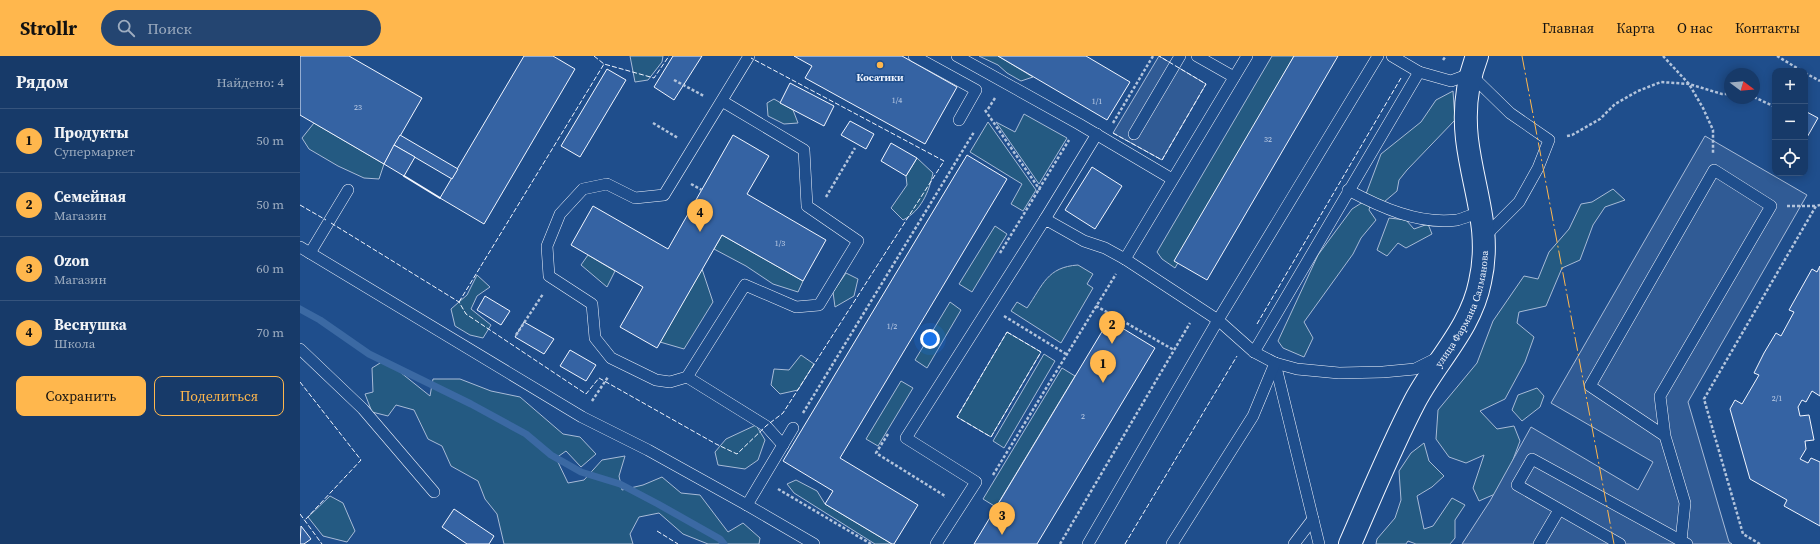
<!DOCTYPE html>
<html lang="ru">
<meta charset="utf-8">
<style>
:root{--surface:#173a69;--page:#244571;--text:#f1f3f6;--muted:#9eadc0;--line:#36547d;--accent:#ffb74d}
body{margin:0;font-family:"Source Serif 4",serif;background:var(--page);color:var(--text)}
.controls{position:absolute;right:12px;top:12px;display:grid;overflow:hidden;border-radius:8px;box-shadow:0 2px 10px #0003}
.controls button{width:36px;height:36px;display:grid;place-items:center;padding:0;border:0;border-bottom:1px solid var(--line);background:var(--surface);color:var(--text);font:20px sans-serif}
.compass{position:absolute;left:1424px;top:12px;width:36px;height:36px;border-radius:50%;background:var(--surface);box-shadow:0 2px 10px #0003;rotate:106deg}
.you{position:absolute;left:630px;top:283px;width:14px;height:14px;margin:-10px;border:3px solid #fff;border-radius:50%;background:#1a73e8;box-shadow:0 0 0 6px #1a73e833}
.badge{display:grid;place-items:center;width:26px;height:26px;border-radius:50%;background:var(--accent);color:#111;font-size:13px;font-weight:700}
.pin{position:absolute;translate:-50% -33px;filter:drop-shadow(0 1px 2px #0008)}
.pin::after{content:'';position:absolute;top:21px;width:14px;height:12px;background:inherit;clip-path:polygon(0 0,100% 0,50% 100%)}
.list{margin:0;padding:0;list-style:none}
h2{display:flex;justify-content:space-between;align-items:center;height:52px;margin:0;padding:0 16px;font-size:17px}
h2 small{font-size:13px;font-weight:400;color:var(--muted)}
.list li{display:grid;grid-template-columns:26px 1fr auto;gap:12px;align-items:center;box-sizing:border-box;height:64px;padding:0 16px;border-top:1px solid var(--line)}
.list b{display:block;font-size:15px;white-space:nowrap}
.list p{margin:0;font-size:13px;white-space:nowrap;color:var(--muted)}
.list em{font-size:13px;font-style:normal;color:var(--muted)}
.actions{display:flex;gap:8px;padding:12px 16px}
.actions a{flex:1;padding:9px 0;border:1px solid var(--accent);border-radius:8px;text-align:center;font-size:14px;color:var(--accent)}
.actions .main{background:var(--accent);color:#111}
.icon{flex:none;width:22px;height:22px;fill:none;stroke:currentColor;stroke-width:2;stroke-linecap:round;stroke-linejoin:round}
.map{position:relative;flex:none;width:1520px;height:488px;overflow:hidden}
header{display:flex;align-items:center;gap:24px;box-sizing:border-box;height:56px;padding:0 20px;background:var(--accent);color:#111}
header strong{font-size:19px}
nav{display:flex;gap:22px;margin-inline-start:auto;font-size:14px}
.search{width:280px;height:36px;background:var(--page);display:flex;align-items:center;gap:10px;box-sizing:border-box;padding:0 14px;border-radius:22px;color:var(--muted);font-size:15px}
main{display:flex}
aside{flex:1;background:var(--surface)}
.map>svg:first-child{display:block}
</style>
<header>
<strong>Strollr</strong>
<div class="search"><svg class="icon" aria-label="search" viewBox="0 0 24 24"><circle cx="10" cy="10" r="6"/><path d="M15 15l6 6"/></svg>Поиск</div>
<nav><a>Главная</a><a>Карта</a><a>О нас</a><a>Контакты</a></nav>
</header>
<main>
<aside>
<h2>Рядом<small>Найдено: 4</small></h2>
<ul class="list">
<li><span class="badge">1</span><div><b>Продукты</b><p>Супермаркет</p></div><em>50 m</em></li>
<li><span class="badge">2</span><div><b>Семейная</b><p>Магазин</p></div><em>50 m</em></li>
<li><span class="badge">3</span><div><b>Ozon</b><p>Магазин</p></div><em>60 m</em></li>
<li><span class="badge">4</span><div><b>Веснушка</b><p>Школа</p></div><em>70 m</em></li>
</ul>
<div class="actions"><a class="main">Сохранить</a><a>Поделиться</a></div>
</aside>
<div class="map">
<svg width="1520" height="488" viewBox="0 0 1520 488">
<rect width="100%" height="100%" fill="#1f4e8c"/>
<g fill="#245a82" stroke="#a8bbd7">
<path d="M330,0H363L362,6L348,24L335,26Z"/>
<path d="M679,0H698L733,21L721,25L707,17L698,9Z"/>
<path d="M972,0H994L875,212L862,203L857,196Z"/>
<path d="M1153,35L1155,64L1107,114L1099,124L1097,135L1084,146L1072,142L1069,154L1076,164L1061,182L1053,198L1004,266L1013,282L1004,301L983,292L978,285L1018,199L1052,153L1063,146L1081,98L1121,66L1136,44Z"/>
<path d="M474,43L493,54L498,67L484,68L468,60L467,47Z"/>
<path d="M724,58L767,82L739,128L696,66L715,76Z"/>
<path d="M688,66L736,134L723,155L711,148L722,128L670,96Z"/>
<path d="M14,67L84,108L79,123L64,122L38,110L9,93L2,82Z"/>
<path d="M617,102L633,117C629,136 621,155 603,164L591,152L607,129L606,120Z"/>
<path d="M1313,133L1325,144L1305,151L1293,169L1280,204L1262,212L1246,250L1219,256L1217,267L1234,281L1225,306L1205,343L1180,355L1197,373L1214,370L1220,385L1211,409L1195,438L1179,445L1173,432L1184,399L1166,407L1149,401L1136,383L1138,354L1177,307L1193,265L1224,220L1238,223L1249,196L1269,173L1281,148L1292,146Z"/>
<path d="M1089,162L1106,164L1114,173L1128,168L1132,178L1106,192L1098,187L1087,200L1077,194Z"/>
<path d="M695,170L707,178L672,236L659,228Z"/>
<path d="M422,179L503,225L498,236L473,228L446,210L414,193Z"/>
<path d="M288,199L315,215L307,231L281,209Z"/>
<path d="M778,209L793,218L787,228L793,232L761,287L711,255L717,246L727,252C743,229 747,211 778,209Z"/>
<path d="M402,213L413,246L384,293L360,286Z"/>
<path d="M546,217L558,223L554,240L535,251L533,236Z"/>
<path d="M177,219L190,231L177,240L171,253L191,269L183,282L170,279L155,270L151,253L167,239Z"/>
<path d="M650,246L661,254L627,312L615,304Z"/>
<path d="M707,276L741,296L691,381L657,361Z"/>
<path d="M744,298L755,305L704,392L693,385Z"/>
<path d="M501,299L514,308L498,334L480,338L471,329L474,313L489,314Z"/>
<path d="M85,304L130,340L133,323H160L191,335L220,341L263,378L280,381L296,398L281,411L266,395L256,402L268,427L284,424L302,404L325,400L319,420L322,434L343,429L362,421L381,437L400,439L428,476L443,467L460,482L459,488H408L383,478L359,457L339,461L330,478L333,488H204L197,458L185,443L178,425L151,410L142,390L128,383L114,354L96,349L88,360L72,356L65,338L73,336L72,312Z"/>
<path d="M762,312L775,320L696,451L683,443Z"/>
<path d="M601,325L613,332L578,390L566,383Z"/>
<path d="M1237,332L1244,340L1240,351L1222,365L1212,354L1218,339Z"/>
<path d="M456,369L465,384L458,404L445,413L418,409L415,396L426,383Z"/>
<path d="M1124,387L1129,405L1144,420L1132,431L1117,440L1124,473L1133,470L1152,442L1165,449L1155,464V482L1150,488H1116L1108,485L1106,488H1076L1077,483L1095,462L1101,444L1099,415L1111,397Z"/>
<path d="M496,424L517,435L525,448L592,488H575L494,437L487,428Z"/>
<path d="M30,440L43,447L55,475L47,486L23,480L8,461Z"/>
</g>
<g fill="#305b95" stroke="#a8bbd7">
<path d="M859,0L906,28L862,104L813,77Z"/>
<path d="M1405,80L1507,139L1388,346L1429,486L1432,488H1162L1190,445L1231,371L1338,434L1353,406L1251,347Z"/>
</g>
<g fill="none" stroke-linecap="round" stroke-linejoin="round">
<path stroke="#3b69a3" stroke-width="7" d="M0,253L20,264L69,298L171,348L226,378L251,399L281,416L320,428L358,448L420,483L424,488"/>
</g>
<g fill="#3563a3" stroke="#f2f6ff">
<path d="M0,0H49L122,42L84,108L0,59Z"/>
<path d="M224,0H253L275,13L184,168L140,142Z"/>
<path d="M373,0H402L374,44L354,31Z"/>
<path d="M494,0H602L657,31L625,88L505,22L512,10Z"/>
<path d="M698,0H786L830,26L807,64Z"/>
<path d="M994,0H1038L907,224L874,205Z"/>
<path d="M307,13L326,24L280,101L261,90Z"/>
<path d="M490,27L534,50L524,70L480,47Z"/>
<path d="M1505,55L1518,62L1506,83H1505Z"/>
<path d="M550,65L574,78L566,93L541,79Z"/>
<path d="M100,79L158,113L152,123L94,89Z"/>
<path d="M433,79L469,100L447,138L526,184L503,225L422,179L357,292L320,271L343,231L271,189L293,150L368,193Z"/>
<path d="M591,87L617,102L606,120L581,105Z"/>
<path d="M94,89L115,101L104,120L84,108Z"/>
<path d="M667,99L707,123L540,402L618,449L594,488H592L525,448L533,435L483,405Z"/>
<path d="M792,111L822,130L795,173L765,154Z"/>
<path d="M1520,210V340L1512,335L1506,346L1502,344L1498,351L1500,360L1509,359L1514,384L1505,385L1506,393L1500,403L1508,407L1511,402L1520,406V470L1484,450L1487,444L1450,423L1430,353L1435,344L1442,348L1459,319L1454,317L1464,297L1476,277L1481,280L1494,256L1489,254L1512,213L1517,216Z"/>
<path d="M185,240L210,255L201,269L177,254Z"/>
<path d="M809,264L855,292L837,322L737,488H674Z"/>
<path d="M224,266L254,283L244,298L215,281Z"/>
<path d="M270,294L296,309L286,325L260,310Z"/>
<path d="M154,453L194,480L189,488H167L142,471Z"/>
<path d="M1,470L11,483L4,488H0Z"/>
</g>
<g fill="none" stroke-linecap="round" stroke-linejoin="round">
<g stroke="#f2f6ff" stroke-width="12">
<g id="lane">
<path d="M614,0L676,34L659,64"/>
<path d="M657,0L779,68L872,123"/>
<path d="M897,0L934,21"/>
<path d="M1092,0L1119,16L1151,25L1170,18L1210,57L1249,84L1238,112L1219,146L1185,180"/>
<path d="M422,45L504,94L507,150L558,185L519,249L496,251L445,229L387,321L370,326L356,324L311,302L295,282L292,248L249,220L247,190L260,158L283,133L307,128L335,142L364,139L449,0"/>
<path d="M834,78L880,0"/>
<path d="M1048,134C1080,151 1119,169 1157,164C1165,162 1173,158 1181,156"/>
<path d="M745,163L797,78"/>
<path d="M0,191L282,361L348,394L447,449L514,488"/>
<path d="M10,197L48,134"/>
<path d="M825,203L947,0"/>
<path d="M0,293L63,353L134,436"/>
<path d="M954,296L1119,16"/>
<path d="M975,307L1019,488"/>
<path d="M387,321L466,370L483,389"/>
<path d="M1365,380L1290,330L1414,114L1471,150L1360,340L1365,380L1385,447L1381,485"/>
<path d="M447,449L493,372"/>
<path d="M636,488L676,426L606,382L745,163L784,185L805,192L825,203L918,264L954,296L975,307L997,313L1039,317L1083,316L1115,313L1137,302"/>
<path d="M788,488L918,264L1078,0"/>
<path d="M872,488L953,360L975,307"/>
<path d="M994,488L1013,463"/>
<path d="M1239,488L1259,454"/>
<path d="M1320,488L1217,429L1232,403L1387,488"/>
</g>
</g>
<g stroke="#f2f6ff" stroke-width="24">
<g id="street">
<path id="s1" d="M1050,488C1071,440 1091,391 1115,345C1136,305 1171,272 1180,226C1192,174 1173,134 1167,83C1164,56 1167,26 1177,0"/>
</g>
</g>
<g stroke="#b3c4dc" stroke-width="2.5" stroke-dasharray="3 2" stroke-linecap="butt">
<path d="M1363,0L1389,28L1403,52L1413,74V98"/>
<path d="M1477,0L1502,15"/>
<path d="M1143,4L1146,0"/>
<path d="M1505,17L1520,25"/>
<path d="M374,24L404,40"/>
<path d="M1454,41L1475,51"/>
<path d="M688,53L695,42"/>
<path d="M685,54L740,134"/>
<path d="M353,67L378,82"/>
<path d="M813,67L853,0"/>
<path d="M1267,80L1272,79L1300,63L1315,48L1338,35L1361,26L1389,28L1422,38H1430"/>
<path d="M391,128L402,134"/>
<path d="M526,141L555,92"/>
<path d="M1487,150H1516"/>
<path d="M700,197L769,84"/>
<path d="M796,250L874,294"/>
<path d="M704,260L766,298"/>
<path d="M216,279L243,238"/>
<path d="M292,345L308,321"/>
<path d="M503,357L674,76"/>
<path d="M588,378L576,397L645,440L644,441"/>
<path d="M693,419L816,218"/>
<path d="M478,433L571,488"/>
<path d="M760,488L890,267"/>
<path d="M1460,488L1443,478L1404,343L1516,150L1520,149"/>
</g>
<use href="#lane" stroke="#1f4e8c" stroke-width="11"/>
<use href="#street" stroke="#1f4e8c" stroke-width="22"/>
<g stroke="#f2f6ff" stroke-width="1" stroke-dasharray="5 2" stroke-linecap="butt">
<path d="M294,0L304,8L354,22L369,0"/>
<path d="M813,77L862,104L906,28L859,0"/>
<path d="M0,149L26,164"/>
<path d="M31,167L159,246L166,258L286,338L299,322L416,388L437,398L466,370L483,357L644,105L451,2"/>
<path d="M159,246L304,8"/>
<path d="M957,268L1101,22"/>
<path d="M707,276L741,296L691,381L657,361Z"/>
<path d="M0,326L61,404L5,464"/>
<path d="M0,458L22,488"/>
<path d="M357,475L378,488"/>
<path d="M825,488L937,300"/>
</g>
<path stroke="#f2f6ff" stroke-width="2" d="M104,120L140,142"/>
<path stroke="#ffb74d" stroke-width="1" stroke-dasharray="14 3 2 3" stroke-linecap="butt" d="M1222,0L1314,488"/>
</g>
<circle fill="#ffb74d" stroke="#1f4e8c" stroke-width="1.5" cx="580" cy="9" r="4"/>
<g text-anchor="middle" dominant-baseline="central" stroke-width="3" stroke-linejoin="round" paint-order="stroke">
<g font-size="8" fill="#c3d1e8">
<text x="597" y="44">1/4</text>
<text x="797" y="45">1/1</text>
<text x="58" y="51">23</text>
<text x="968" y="83">32</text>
<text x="480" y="187">1/3</text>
<text x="592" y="270">1/2</text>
<text x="1477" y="342">2/1</text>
<text x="783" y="360">2</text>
</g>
<g font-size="10" font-weight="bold" fill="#f2f6ff" stroke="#1f4e8c">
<text x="580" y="21">Косатики</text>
</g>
<g font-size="10" fill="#f2f6ff" stroke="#1f4e8c">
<text stroke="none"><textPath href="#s1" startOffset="262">улица Фармана Салманова</textPath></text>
</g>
</g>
</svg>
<div class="controls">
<button>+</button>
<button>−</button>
<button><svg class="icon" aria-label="locate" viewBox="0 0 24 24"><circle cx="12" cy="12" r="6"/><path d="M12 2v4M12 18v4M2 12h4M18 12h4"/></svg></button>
</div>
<svg class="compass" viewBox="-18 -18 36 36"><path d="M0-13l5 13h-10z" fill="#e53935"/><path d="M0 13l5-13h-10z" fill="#9eadc0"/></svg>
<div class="you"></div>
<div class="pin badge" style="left:803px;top:327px">1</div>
<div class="pin badge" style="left:812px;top:288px">2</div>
<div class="pin badge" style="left:702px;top:479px">3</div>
<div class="pin badge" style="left:400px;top:176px">4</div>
</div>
</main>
